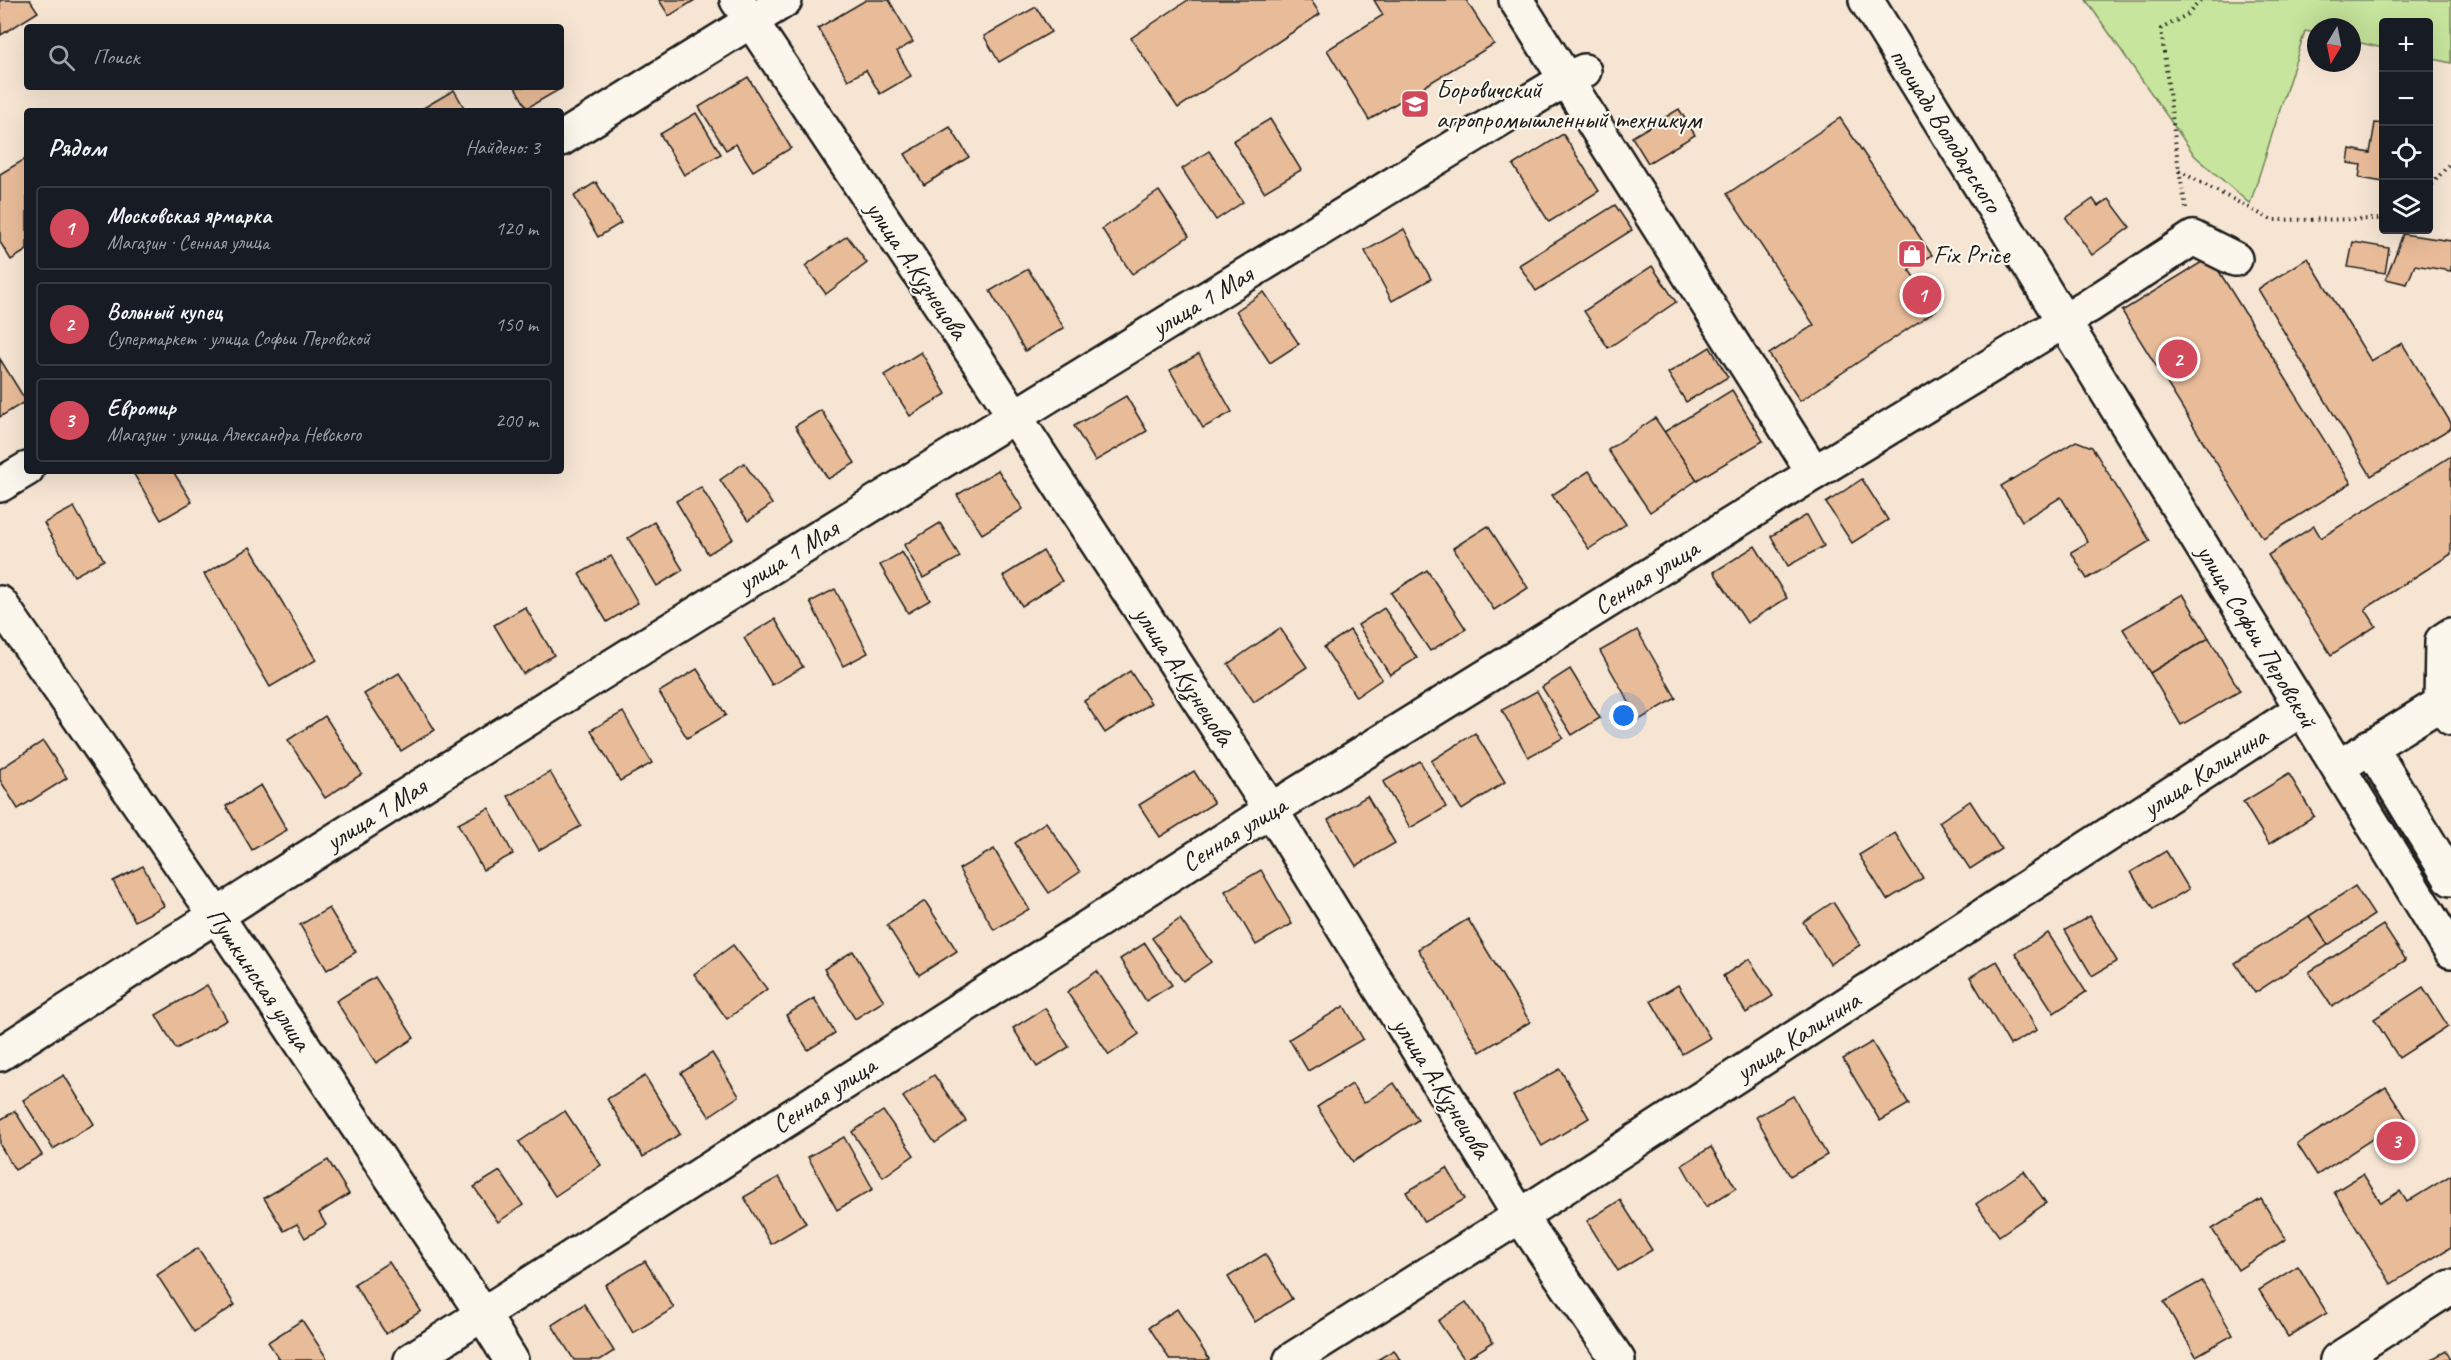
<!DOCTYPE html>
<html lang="ru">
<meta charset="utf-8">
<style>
:root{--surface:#171b24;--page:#242831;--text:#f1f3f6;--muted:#9ea1a6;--line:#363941;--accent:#d1495b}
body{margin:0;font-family:Caveat,sans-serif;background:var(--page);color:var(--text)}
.controls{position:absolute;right:18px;top:18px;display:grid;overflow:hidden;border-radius:6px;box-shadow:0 6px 24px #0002}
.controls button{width:54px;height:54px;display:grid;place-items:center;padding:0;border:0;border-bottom:2px solid var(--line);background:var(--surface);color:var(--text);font:30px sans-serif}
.compass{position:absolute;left:2307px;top:18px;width:54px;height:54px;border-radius:50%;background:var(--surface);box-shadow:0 6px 24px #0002;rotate:190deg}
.you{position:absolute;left:1624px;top:716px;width:21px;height:21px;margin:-15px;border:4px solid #fff;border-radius:50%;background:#1a73e8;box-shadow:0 0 0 9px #1a73e833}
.badge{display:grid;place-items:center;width:39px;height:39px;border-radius:50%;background:var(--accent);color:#fff;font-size:20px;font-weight:700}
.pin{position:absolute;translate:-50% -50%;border:3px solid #fff;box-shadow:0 2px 6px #0006}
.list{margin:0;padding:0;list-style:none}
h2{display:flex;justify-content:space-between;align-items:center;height:78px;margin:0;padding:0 24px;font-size:26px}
h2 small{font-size:20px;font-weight:400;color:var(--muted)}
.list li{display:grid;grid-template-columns:39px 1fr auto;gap:18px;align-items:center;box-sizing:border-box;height:84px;margin:0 12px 12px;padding:0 12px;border:2px solid var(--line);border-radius:6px}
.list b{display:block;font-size:22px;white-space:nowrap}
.list p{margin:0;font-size:20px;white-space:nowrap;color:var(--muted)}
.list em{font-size:20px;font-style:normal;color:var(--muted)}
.icon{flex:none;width:33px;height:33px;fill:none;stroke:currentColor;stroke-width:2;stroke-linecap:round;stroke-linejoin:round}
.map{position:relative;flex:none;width:2451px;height:1360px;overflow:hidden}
.search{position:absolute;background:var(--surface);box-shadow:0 6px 24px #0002;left:24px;top:24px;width:540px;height:66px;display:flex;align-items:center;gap:15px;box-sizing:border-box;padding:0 21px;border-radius:6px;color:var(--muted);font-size:22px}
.panel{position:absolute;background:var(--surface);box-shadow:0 6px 24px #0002;left:24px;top:108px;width:540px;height:366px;border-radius:6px}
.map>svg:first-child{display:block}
</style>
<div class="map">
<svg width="2451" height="1360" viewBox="0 0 2451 1360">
<rect width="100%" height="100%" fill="#f6e5d3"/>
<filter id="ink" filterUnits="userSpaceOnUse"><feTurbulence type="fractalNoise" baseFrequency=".0167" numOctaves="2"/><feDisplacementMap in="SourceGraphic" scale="12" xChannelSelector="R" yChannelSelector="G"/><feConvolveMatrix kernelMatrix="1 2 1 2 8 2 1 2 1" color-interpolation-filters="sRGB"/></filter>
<g filter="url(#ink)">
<path fill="#c7e59d" stroke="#72805c" stroke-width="1.5" d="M2086,0H2451V63L2429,58L2428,22H2384L2383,48L2352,41V27H2316V33L2305,31L2250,204L2195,156Z"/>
<g fill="#e9bc99" stroke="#1c1c1c" stroke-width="1.5">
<path d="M0,0H30L38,12L1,35Z"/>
<path d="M659,0H695L669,16Z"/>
<path d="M866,0H889L913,42L897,51L911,76L880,94L866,70L848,80L818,28Z"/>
<path d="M1188,0H1311L1320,14L1178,108L1131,38Z"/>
<path d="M1374,0H1466L1494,44L1369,120L1327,50L1383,15Z"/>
<path d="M1036,7L1051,32L999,62L984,36Z"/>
<path d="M748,77L791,148L753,171L736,144L726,150L699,107Z"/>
<path d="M561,86L562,88L527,108L515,87Z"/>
<path d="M454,90L466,111H421L420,110Z"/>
<path d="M1679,109L1695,135L1648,163L1632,137Z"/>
<path d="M696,113L721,154L684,175L660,134Z"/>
<path d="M1840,118L1932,255L1909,270L1936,310L1800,401L1769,354L1814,325L1727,194Z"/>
<path d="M1270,119L1301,170L1264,192L1233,141Z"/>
<path d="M2375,123L2384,124V182L2359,178L2361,165L2348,163L2350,149L2370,153Z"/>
<path d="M950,127L969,157L924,185L905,154Z"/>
<path d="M1563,134L1599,191L1549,222L1513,165Z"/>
<path d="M1209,151L1243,202L1216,220L1182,169Z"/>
<path d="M27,158V250L11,260L0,242V174Z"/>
<path d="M596,182L621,223L598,237L574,196Z"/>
<path d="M1159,191L1189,236L1132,274L1102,229Z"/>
<path d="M2093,199L2098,206L2109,199L2130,227L2092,255L2066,218Z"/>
<path d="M1615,205L1632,230L1536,291L1519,265Z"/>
<path d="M1404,229L1431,279L1392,301L1365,251Z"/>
<path d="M2403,234L2451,241V271L2415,265L2407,284L2386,279Z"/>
<path d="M847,236L867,263L826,294L805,266Z"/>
<path d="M2353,242L2389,248L2385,273L2348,267Z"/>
<path d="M2210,257L2351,483L2263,538L2122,311Z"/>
<path d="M2308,258L2371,361L2402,343L2451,423V428L2371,476L2258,289Z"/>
<path d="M1652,266L1676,302L1608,348L1584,311Z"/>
<path d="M1028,269L1064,328L1025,351L990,291Z"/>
<path d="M1264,292L1299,344L1270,363L1236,311Z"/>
<path d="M1710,347L1728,377L1686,402L1668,373Z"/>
<path d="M921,352L946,394L910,416L884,375Z"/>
<path d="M1199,354L1232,412L1203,428L1170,370Z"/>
<path d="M0,359L26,401L0,417Z"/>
<path d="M1732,390L1763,441L1697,480L1664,432Z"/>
<path d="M1126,396L1147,431L1095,461L1074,426Z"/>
<path d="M821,410L855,463L828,479L795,426Z"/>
<path d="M1655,418L1697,480L1650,512L1608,450Z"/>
<path d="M2076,441L2092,447L2150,541L2087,579L2071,552L2088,542L2061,497L2022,521L2001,486Z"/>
<path d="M2451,456V554L2365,609L2376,626L2331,655L2268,555L2314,526L2321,538Z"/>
<path d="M744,463L772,504L748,521L720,480Z"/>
<path d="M998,470L1023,509L982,534L957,495Z"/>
<path d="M132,471H173L192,502L161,520Z"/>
<path d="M1589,471L1626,524L1589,549L1552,495Z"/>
<path d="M1862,479L1888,520L1852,543L1826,503Z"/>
<path d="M701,487L733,539L708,554L676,501Z"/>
<path d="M74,507L104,560L74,576L44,523Z"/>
<path d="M1807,515L1824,546L1788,566L1771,536Z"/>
<path d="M654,522L683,570L657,586L628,538Z"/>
<path d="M940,523L960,557L923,578L904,545Z"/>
<path d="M1488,526L1528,588L1494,610L1453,548Z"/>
<path d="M1755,546L1787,598L1747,623L1714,572Z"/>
<path d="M250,547L316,660L270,687L204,574Z"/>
<path d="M1043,551L1062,581L1022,606L1003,576Z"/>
<path d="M902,552L930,600L908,613L880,565Z"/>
<path d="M611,556L638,603L607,622L579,574Z"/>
<path d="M1427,570L1466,629L1430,651L1391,593Z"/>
<path d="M835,589L868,653L843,666L810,602Z"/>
<path d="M2183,594L2209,638L2150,673L2123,629Z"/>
<path d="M525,607L554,655L523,674L494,625Z"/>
<path d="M1384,608L1417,658L1390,675L1358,625Z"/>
<path d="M775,619L803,667L772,685L744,638Z"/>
<path d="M1280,628L1307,667L1254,702L1228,664Z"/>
<path d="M1350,630L1382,679L1356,697L1324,647Z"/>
<path d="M1637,630L1676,698L1639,720L1600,651Z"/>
<path d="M2209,638L2240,691L2181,725L2150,673Z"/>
<path d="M697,669L726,715L687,738L659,692Z"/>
<path d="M1570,669L1600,718L1572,735L1542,687Z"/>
<path d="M1130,671L1151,703L1105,733L1084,701Z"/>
<path d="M399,673L435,730L401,751L364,694Z"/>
<path d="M1537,691L1563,738L1528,757L1502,710Z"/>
<path d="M623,712L652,763L620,781L591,730Z"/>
<path d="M325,716L362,774L325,798L288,740Z"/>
<path d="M1475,733L1505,782L1462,810L1431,761Z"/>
<path d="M43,741L67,778L18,809L0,780V769Z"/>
<path d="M1420,761L1446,807L1410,828L1383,782Z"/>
<path d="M1194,771L1214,803L1160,837L1139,805Z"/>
<path d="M550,772L581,826L539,850L508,796Z"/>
<path d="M2289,774L2314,816L2269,844L2243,802Z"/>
<path d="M261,785L287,830L252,850L226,806Z"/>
<path d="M1367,796L1395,843L1356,866L1328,820Z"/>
<path d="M1970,801L2001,849L1970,869L1939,822Z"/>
<path d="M489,808L513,854L483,870L458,824Z"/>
<path d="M1046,822L1080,872L1049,893L1015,843Z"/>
<path d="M1895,833L1923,878L1887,900L1859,855Z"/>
<path d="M994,849L1029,909L994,930L959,869Z"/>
<path d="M2166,851L2189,889L2153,910L2131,872Z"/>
<path d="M143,866L164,906L135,921L113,881Z"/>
<path d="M1261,870L1292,924L1256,945L1225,891Z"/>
<path d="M2355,886L2374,915L2328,945L2309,916Z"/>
<path d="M925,901L957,951L919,975L887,925Z"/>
<path d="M1833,902L1860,945L1830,964L1803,922Z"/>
<path d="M329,908L356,952L327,970L300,925Z"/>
<path d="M2090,916L2117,961L2092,976L2065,930Z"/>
<path d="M2309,916L2328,945L2255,993L2235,963Z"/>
<path d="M1180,919L1211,962L1183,981L1152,938Z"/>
<path d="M1468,919L1530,1022L1480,1052L1418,949Z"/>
<path d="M2383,925L2406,960L2332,1007L2309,972Z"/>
<path d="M2048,933L2086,992L2054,1013L2015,953Z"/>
<path d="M1145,943L1172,985L1146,1001L1120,959Z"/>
<path d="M733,945L767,989L727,1019L694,974Z"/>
<path d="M853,951L884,1001L855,1019L824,969Z"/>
<path d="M1749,959L1773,996L1746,1013L1723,976Z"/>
<path d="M1997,961L2037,1030L2010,1045L1970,977Z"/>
<path d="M1097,971L1139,1034L1109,1055L1067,992Z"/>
<path d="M375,977L414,1038L376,1063L336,1001Z"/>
<path d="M207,985L227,1020L176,1049L156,1015Z"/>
<path d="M1678,985L1710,1038L1682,1054L1651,1001Z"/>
<path d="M2423,987L2448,1026L2399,1058L2374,1019Z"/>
<path d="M814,998L835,1033L808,1050L786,1015Z"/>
<path d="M1344,1006L1363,1039L1308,1071L1289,1039Z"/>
<path d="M1045,1008L1069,1047L1037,1067L1013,1028Z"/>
<path d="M1872,1042L1909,1104L1880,1121L1843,1059Z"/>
<path d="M712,1053L739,1096L709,1116L681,1073Z"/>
<path d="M1560,1069L1589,1118L1542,1146L1513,1096Z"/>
<path d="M64,1075L94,1124L53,1149L23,1100Z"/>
<path d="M934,1075L966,1121L935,1143L903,1097Z"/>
<path d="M645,1076L680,1134L643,1157L607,1099Z"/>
<path d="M1394,1083L1418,1120L1353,1162L1317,1107L1352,1084L1364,1103Z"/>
<path d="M2386,1087L2412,1127L2392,1140L2386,1130L2317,1175L2297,1144Z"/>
<path d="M1793,1096L1827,1155L1790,1176L1756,1117Z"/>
<path d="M15,1111L42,1155L15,1170L0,1145V1120Z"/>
<path d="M565,1111L601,1165L555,1196L519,1142Z"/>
<path d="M883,1111L914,1155L883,1177L852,1132Z"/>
<path d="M844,1137L873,1189L837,1210L808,1157Z"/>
<path d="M1711,1147L1736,1188L1706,1207L1682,1165Z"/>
<path d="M328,1160L349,1194L319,1213L326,1225L305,1238L297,1224L284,1231L264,1198Z"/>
<path d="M1447,1168L1465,1199L1424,1222L1406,1192Z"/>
<path d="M500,1171L523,1205L498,1222L474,1187Z"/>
<path d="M2024,1171L2046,1203L1999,1236L1976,1204Z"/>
<path d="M2363,1174L2381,1203L2400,1191L2407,1202L2451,1175V1247L2391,1284L2334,1192Z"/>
<path d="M779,1177L806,1223L771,1244L744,1197Z"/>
<path d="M2261,1199L2286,1239L2238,1270L2212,1229Z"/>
<path d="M1620,1200L1652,1250L1618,1271L1587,1221Z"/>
<path d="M198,1248L235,1305L194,1332L157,1275Z"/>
<path d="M1265,1254L1292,1299L1255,1322L1228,1277Z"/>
<path d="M645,1261L674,1308L633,1333L605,1285Z"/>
<path d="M389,1262L421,1311L386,1334L354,1284Z"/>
<path d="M2298,1266L2327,1313L2288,1337L2259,1290Z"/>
<path d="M2202,1281L2233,1335L2196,1356L2164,1302Z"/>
<path d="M1466,1302L1493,1342L1465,1360L1438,1321Z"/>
<path d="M584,1304L614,1351L600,1360H574L552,1325Z"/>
<path d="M1177,1309L1209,1359L1207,1360H1170L1149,1327Z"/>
<path d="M302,1320L328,1360H280L268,1342Z"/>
<path d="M1394,1350L1400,1360H1377Z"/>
<path d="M2446,1351L2451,1360H2430Z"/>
</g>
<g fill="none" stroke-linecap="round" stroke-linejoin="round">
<g stroke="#1c1c1c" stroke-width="38">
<g id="minor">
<path d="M1516,0L1814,473"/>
<path d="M0,603L216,915L482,1313L511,1360"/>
<path d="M2451,635L2442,641L2441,703L2451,718"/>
<path d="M2370,746L2451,879"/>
<path d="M2353,758L2451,697"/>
<path d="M0,1054C517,721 1041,399 1566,79L1584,71"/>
<path d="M411,1360L1271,810L1814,473L2089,306L2193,238L2235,259"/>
<path d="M1291,1360L1520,1216L2302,709"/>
<path d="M2337,1360L2451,1287"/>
</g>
</g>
<g stroke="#1c1c1c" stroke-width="38">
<g id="major">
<path d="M737,0L1014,415L1271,810L1520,1216L1618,1360"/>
<path d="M1866,0L2451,951"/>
<path d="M561,139L785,0"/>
<path d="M0,485L27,469"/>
</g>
</g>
<g stroke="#1c1c1c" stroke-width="4" stroke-dasharray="1.5 4.5" stroke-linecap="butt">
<path d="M2179,171L2272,220L2384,219"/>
<path d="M2428,189L2451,162"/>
<path d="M2186,208L2179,171L2161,29L2188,14L2201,0"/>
</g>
<use href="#minor" stroke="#fbf7ec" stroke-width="33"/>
<use href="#major" stroke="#fbf7ec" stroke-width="33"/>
</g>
</g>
<defs>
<g id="university-square" transform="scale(1.5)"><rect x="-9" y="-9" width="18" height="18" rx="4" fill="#d1495b" stroke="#fbf7ec"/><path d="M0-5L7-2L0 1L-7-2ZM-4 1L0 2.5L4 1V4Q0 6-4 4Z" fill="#fff"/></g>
<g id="shop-square" transform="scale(1.5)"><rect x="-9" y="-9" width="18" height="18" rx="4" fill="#d1495b" stroke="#fbf7ec"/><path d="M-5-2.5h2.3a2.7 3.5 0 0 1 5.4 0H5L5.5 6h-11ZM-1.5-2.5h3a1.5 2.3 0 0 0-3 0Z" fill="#fff"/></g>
</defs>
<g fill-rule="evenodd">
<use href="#university-square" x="1415" y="104"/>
<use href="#shop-square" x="1912" y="254"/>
</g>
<g text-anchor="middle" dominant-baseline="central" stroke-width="4.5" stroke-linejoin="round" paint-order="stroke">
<g font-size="26" fill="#1c1c1c" stroke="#fbf7ec" text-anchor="start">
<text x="1436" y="89">Боровичский<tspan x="1436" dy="30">агропромышленный техникум</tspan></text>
<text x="1933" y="254">Fix Price</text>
</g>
<g font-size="26" fill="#1c1c1c" stroke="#fbf7ec">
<text transform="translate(1946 130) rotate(58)">площадь Володарского</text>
<text transform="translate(917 270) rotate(56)">улица А.Кузнецова</text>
<text transform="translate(1202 301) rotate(-31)">улица 1 Мая</text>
<text transform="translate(788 556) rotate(-32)">улица 1 Мая</text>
<text transform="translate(1646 577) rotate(-32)">Сенная улица</text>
<text transform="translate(2257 636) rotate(59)">улица Софьи Перовской</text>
<text transform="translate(1184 676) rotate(57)">улица А.Кузнецова</text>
<text transform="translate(2205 772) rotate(-33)">улица Калинина</text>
<text transform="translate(376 814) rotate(-32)">улица 1 Мая</text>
<text transform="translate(1234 834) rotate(-32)">Сенная улица</text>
<text transform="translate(259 979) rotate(56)">Пушкинская улица</text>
<text transform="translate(1798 1036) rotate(-33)">улица Калинина</text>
<text transform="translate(1442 1088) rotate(58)">улица А.Кузнецова</text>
<text transform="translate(824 1095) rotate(-33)">Сенная улица</text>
</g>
</g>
</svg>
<div class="controls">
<button>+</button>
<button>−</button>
<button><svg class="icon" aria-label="locate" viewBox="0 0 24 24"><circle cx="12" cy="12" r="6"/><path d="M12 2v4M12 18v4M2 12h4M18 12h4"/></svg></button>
<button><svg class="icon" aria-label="layers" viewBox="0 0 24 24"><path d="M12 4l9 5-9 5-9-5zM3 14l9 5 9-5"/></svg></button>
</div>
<svg class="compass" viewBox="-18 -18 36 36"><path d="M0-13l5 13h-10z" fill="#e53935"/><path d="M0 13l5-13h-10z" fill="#9ea1a6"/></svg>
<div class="you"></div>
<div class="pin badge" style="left:1922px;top:295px">1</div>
<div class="pin badge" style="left:2178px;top:359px">2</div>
<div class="pin badge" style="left:2396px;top:1141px">3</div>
<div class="search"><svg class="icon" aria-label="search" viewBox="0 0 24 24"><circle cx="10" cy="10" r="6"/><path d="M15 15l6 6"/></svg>Поиск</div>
<section class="panel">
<h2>Рядом<small>Найдено: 3</small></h2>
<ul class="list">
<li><span class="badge">1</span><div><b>Московская ярмарка</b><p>Магазин · Сенная улица</p></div><em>120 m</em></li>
<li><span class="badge">2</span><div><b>Вольный купец</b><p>Супермаркет · улица Софьи Перовской</p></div><em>150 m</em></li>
<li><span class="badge">3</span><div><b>Евромир</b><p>Магазин · улица Александра Невского</p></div><em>200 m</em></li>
</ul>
</section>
</div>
